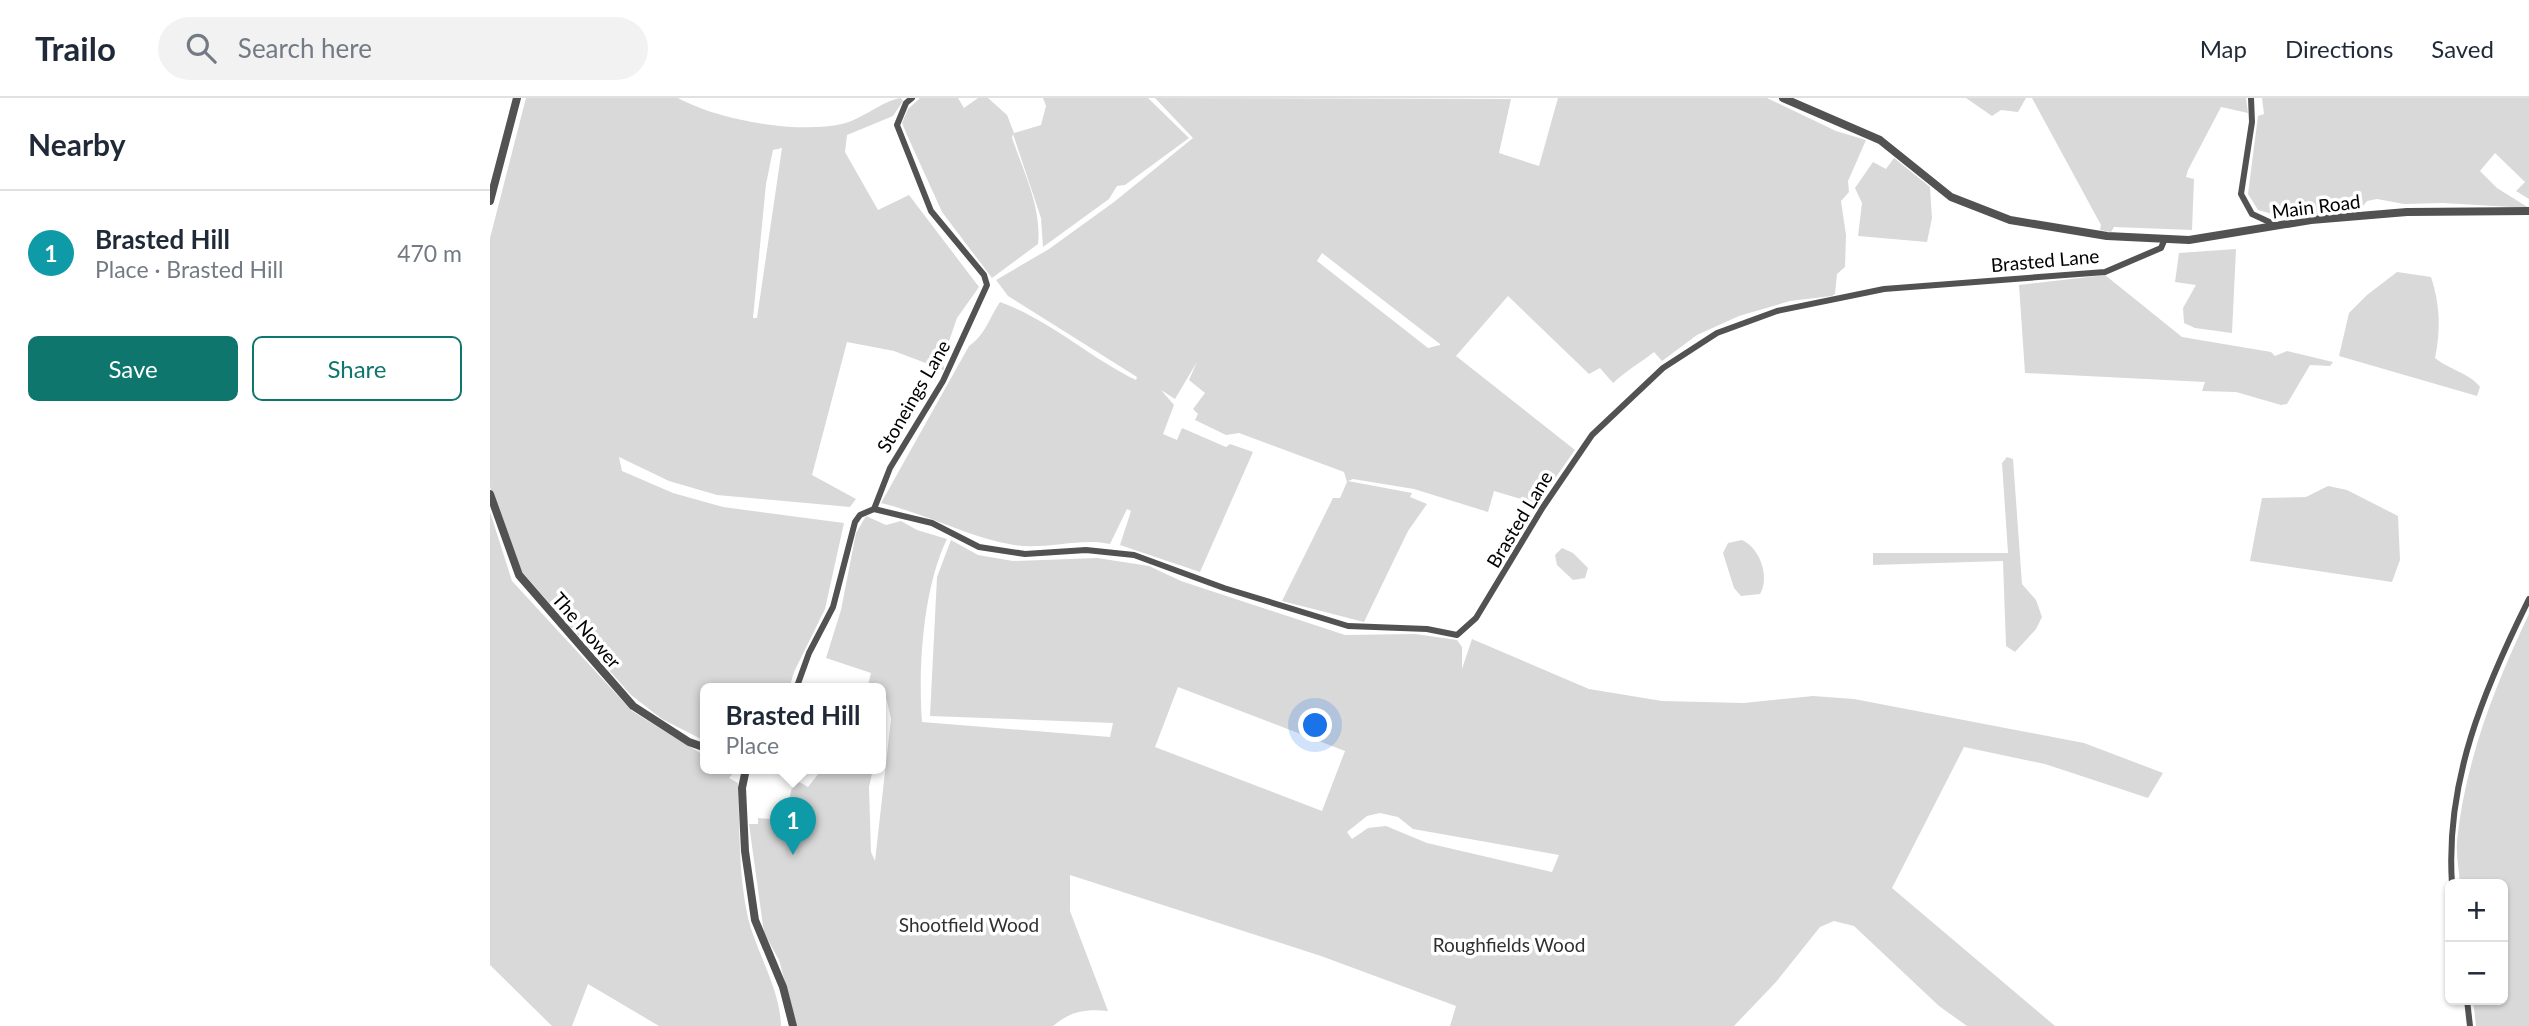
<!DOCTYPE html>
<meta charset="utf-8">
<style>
:root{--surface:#fff;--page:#f2f2f3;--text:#1f2937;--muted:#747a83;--line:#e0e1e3;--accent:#0f766e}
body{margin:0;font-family:Lato,sans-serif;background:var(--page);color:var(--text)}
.controls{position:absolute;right:21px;bottom:21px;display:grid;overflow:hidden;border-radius:10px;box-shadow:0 2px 5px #0004}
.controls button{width:63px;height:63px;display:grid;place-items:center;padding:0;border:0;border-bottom:2px solid var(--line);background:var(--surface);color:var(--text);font:35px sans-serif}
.you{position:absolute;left:826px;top:628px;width:24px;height:24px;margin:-18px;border:5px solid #fff;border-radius:50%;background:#1a73e8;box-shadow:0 0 0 10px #1a73e833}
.badge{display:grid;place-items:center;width:46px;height:46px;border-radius:50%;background:var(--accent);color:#fff;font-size:23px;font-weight:700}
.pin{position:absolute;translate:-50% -58px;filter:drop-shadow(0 2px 4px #0008)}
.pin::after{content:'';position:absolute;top:37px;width:24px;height:21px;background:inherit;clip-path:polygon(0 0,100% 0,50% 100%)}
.popup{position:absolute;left:210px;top:585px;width:186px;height:91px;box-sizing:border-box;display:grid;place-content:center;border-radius:10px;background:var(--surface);filter:drop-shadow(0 2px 5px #0005);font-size:23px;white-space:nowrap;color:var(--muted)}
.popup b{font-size:26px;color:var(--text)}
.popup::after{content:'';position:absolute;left:50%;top:100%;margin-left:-14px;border:14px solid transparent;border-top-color:var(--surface)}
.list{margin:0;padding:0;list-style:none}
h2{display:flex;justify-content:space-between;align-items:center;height:91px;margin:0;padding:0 28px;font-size:30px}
h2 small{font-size:23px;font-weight:400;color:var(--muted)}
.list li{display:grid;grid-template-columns:46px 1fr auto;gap:21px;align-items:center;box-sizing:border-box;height:126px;padding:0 28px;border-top:2px solid var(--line)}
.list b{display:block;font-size:26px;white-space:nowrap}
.list p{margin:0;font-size:23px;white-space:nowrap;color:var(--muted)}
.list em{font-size:23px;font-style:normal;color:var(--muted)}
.actions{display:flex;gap:14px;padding:21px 28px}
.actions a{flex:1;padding:16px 0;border:2px solid var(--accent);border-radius:10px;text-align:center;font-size:24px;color:var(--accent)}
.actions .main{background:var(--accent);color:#fff}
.icon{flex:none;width:38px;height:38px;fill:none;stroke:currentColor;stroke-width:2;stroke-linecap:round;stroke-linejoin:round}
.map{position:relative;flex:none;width:2039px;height:928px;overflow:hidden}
header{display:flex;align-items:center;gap:42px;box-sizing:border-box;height:98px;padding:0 35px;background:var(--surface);border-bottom:2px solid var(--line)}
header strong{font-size:33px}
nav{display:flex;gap:38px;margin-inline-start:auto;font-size:24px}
.search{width:490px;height:63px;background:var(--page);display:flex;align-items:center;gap:18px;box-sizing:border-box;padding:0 24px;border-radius:38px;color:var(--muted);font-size:26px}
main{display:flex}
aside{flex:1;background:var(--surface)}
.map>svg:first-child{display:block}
</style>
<header>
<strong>Trailo</strong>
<div class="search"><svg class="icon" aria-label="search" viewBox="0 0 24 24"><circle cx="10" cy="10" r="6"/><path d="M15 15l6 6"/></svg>Search here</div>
<nav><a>Map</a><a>Directions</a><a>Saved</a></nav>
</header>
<main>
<aside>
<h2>Nearby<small></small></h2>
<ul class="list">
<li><span class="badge" style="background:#0f9aa8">1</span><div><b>Brasted Hill</b><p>Place · Brasted Hill</p></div><em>470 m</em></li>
</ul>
<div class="actions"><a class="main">Save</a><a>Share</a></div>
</aside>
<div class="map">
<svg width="2039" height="928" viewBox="0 0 2039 928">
<rect width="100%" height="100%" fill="#fff"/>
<g fill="#d9d9d9" fill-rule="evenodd">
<path d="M36,0H188C228,22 306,36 352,26C371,22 394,2 411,0L413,3L403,18L357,37L355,54L388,112L419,97L489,189L467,220L458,246V259L453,262L454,272L404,253L357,244L322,377L366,401L360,409L227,397L179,383L129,359L132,373L183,395L233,409L354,425L335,511L304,574L299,591H216L215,643L172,621L141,597L32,474L0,389V140ZM292,50L267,220H263L276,86L283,52Z"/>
<path d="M430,0H468L474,10L488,0H498L517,17L524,35L551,27L556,8L553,0H658L699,40L635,87L627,88L619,101L553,149L551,120L523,36L522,40C534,74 552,111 548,146L502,180L452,114L417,37L412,25L418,11Z"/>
<path d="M665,0L1021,1L1009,55L1049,68L1068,0H1277L1346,33L1376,42L1358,83L1359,94L1351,103L1356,137L1355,169L1347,176L1345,196L1342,198L1300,203L1249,218L1207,237L1172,263L1164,254C1150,265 1137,272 1123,285L1110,270L1099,276L1018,198L966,258L1085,352L1044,410L1035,407L1038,403L1004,393L998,414L924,391L863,381L858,383L922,395L920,399L937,406L918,433L874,524L792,503L843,400H850L857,384L854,374L749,335L736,337L705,322L708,316L703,311L715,295L699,282L707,264L685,301L671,292L684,307L673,336L687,342L692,330L736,349L740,346L763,354L710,474L630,447L641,413L637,411L620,446C592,439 555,452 524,447C477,439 437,416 391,405L479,248C496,236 498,222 510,204C560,222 600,260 646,282L647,279L518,198L506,182L559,151L624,104L703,40ZM832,155L950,246V247L938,250L827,163Z"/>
<path d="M1476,0H1536L1528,14L1511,12L1502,18Z"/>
<path d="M1542,0H1756L1758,15L1731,9L1698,72L1696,79L1704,81L1702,132L1624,129L1621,134L1610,132L1611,127Z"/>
<path d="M1772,0H2039V101L2026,93L2035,84L2005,55L1990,73L2007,90L2039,110L1953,105L1914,106L1887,101L1877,103L1869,113L1797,120L1768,112L1758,96L1768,18L1774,16Z"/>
<path d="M1404,60L1440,89L1442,120L1437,144L1368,138L1372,105L1365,90L1383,64L1396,71Z"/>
<path d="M1746,151L1742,235L1705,230L1694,225L1693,210L1706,187L1685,184L1689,155Z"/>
<path d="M1907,174L1941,179C1950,206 1951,232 1945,260C1958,271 1981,276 1990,289L1987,298L1849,258L1859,215L1877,197Z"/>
<path d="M1615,177L1692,239L1781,254L1785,258L1797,253L1843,264L1840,268L1820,267L1797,306L1791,307L1746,294L1712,293L1715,284L1535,275L1529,187Z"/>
<path d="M1517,359L1523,361L1532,486L1546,502L1552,519L1546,531L1525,554L1516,548L1513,463L1383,467V455H1518L1512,365Z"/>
<path d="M1838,388L1857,392L1908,418L1910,462L1902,484L1760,463L1772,400L1816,399Z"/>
<path d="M0,414L22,483L142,613L215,658L216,671L244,674L239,680L248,685C250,729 248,776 258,820C267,856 290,890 291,928H169L98,886L82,928H62L0,867Z"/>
<path d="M376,418L396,427L411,423L427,432L457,441C433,490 428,570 432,624L620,639L623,625L440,618L447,479L461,442L488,457L523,463L607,460L659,468L691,483L855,537L925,536L967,542L972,549V571L982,541L1099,591L1172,603L1254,605L1323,598L1364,601L1594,645L1673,675L1658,700L1555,666L1474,649L1402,790L1565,928H1477L1449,908L1364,828L1344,823L1330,829L1286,884L1244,928H960L966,908L831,858L580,777V813L618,913C595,911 581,913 563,928H307L289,862L274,835L259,726H268V720L294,722L304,681L318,689L332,671H383L379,689L381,754L385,763L401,621L396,599L391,597L390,591H377L381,575L336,560L351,512L366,435ZM688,589L855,653L832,713L665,649ZM890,715L908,719L923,731L1069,757L1062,774L937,745L896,728L878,730L862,741L857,734L877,718Z"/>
<path d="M1252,442C1270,450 1280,479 1270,496L1251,498L1244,490L1233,455L1238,445Z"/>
<path d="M1072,450L1083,455L1098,470L1095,480L1083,482L1067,467L1065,457Z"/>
<path d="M2039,516V928H1986L1983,902H2013V786H1970C1969,772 1966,757 1967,743C1975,664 2005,587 2039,516Z"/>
</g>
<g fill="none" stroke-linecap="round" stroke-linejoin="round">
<g stroke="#525252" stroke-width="6">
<path d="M1761,0L1762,24L1751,96L1762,116L1788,128"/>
<path d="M384,411L442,425L489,449L535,456L596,452L644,457L734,490L858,528L937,531L967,537L986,520L1053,409L1102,337L1173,270L1227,235L1287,213L1394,191L1615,174L1671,150L1674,143"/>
<path d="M306,591L319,555L343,509L365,424L370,417L384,411L400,370L453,283L497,187L494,177L441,113L407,27L416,5L422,0"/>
<path d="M1962,786C1955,683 1994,591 2039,501"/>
<path d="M1977,902L1980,928"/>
</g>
<g stroke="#525252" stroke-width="8">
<path d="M1293,0L1390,42L1461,99L1520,122L1617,138L1699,142L1821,122L1917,114L2039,113"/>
<path d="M0,103L27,0"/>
<path d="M0,396L29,477L143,608L199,644L216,650"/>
<path d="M256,671L252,690L255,753L265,822L293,889L303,928"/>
</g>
</g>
<g text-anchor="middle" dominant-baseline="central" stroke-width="7" stroke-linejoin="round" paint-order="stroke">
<g font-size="19" fill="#000" stroke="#fff">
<text transform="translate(1826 108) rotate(-7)">Main Road</text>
<text transform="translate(1555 162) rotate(-5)">Brasted Lane</text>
<text transform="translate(423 298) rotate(-60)">Stoneings Lane</text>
<text transform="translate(1029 421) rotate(-59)">Brasted Lane</text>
<text transform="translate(97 532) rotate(49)">The Nower</text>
</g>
<g font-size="19" fill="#303030" stroke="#fff">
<text x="479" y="826">Shootfield Wood</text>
<text x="1019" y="846">Roughfields Wood</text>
</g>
</g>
</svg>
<div class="controls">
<button>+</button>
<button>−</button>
</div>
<div class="you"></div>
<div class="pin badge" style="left:303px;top:757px;background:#0f9aa8">1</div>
<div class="popup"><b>Brasted Hill</b>Place</div>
</div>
</main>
